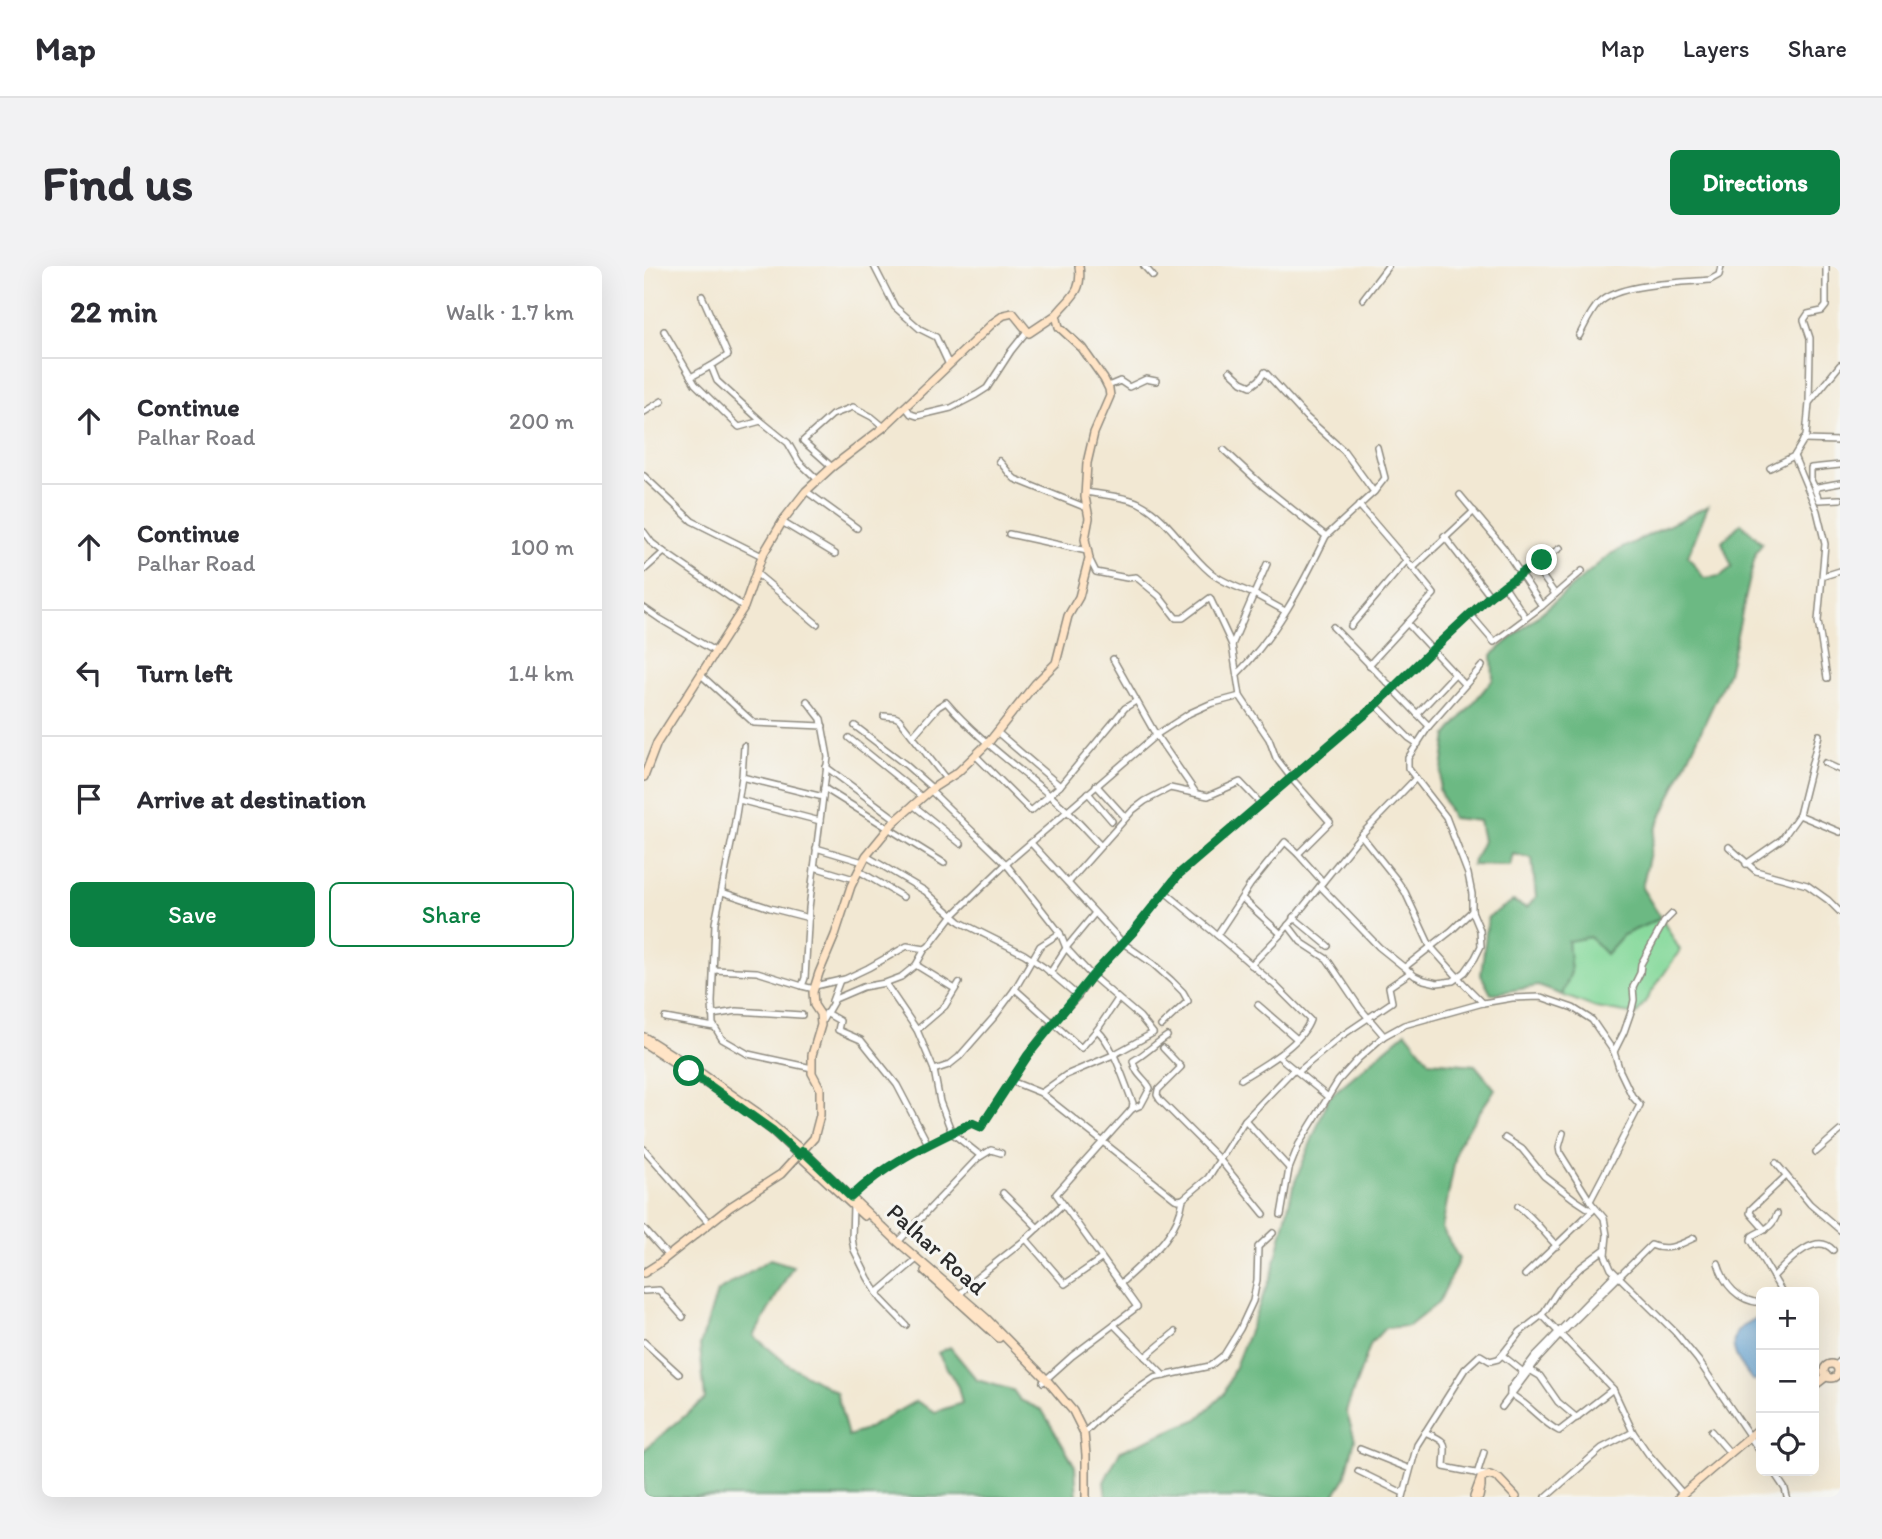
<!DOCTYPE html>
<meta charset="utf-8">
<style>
:root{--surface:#fff;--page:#f2f2f3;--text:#2b2b33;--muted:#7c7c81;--line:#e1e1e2;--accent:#0b8043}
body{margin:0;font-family:Itim,sans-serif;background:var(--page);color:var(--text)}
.controls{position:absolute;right:21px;bottom:21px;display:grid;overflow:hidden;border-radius:10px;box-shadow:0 7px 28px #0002}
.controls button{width:63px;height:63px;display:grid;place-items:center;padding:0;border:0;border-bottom:2px solid var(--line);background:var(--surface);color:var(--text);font:35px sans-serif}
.stop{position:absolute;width:21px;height:21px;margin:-16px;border:5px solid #0b8043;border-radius:50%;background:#fff}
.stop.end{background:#0b8043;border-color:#fff;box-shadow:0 2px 7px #0008}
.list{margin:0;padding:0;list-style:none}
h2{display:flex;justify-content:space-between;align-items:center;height:91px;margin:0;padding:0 28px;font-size:30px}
h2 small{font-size:23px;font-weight:400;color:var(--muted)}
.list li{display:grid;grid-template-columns:46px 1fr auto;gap:21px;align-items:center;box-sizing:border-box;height:126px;padding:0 28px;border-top:2px solid var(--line)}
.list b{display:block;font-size:26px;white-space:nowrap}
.list p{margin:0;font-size:23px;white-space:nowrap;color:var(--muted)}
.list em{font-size:23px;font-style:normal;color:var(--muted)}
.actions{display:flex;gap:14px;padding:21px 28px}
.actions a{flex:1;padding:16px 0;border:2px solid var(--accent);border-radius:10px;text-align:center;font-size:24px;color:var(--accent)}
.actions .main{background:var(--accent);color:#fff}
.icon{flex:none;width:38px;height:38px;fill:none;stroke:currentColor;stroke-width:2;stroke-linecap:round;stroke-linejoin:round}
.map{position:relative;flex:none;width:1196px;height:1231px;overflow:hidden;border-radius:10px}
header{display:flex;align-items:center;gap:42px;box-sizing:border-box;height:98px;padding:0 35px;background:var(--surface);border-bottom:2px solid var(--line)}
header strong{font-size:33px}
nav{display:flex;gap:38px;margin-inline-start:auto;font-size:24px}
.intro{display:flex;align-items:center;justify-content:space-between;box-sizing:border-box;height:168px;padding:0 42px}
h1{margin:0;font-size:49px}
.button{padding:18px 32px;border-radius:10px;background:var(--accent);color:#fff;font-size:24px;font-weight:700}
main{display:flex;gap:42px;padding:0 42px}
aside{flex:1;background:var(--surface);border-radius:10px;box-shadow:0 7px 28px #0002}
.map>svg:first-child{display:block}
</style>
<header>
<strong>Map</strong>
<nav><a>Map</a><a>Layers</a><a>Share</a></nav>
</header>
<div class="intro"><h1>Find us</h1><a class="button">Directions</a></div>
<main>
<aside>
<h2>22 min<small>Walk · 1.7 km</small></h2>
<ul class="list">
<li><svg class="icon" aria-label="ahead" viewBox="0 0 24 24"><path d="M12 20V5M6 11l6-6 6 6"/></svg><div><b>Continue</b><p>Palhar Road</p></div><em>200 m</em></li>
<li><svg class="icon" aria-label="ahead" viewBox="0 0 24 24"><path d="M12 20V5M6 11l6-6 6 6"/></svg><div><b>Continue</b><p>Palhar Road</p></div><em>100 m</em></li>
<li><svg class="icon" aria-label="left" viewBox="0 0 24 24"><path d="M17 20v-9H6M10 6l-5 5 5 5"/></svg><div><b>Turn left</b></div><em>1.4 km</em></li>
<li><svg class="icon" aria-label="arrive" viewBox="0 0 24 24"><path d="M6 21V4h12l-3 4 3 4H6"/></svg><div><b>Arrive at destination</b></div></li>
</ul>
<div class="actions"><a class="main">Save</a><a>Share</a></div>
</aside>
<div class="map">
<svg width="1196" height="1231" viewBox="0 0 1196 1231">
<rect width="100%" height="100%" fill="#f6f6f2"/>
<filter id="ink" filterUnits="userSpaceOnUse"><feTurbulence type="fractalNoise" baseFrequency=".0143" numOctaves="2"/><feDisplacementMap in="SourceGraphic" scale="14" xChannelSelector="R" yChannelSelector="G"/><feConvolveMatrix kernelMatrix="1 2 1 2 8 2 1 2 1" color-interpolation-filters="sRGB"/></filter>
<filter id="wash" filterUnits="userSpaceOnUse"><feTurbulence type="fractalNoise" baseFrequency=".00686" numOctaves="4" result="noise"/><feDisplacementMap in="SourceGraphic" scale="28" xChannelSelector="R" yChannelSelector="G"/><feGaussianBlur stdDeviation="1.57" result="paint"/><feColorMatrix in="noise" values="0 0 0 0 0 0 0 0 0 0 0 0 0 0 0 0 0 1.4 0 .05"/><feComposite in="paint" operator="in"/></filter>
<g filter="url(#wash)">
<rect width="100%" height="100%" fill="#f2e8d3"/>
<path fill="#86d99b" stroke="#588263" stroke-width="2" d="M1017,652L1036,684L992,749L952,742L918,729L927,706L924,675L946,671L962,688L979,669Z"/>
<g fill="#6cb983" stroke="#4c7257" stroke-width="2">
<path d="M1064,240L1044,290L1060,312L1076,310L1088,301L1078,276L1097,257L1118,277L1112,286L1084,407L1011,564L998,622L1017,652L979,669L962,688L946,671L924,675L927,706L918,729L894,720L847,728L837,709L844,651L869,635L883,642L892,631L888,592L869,588L866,600L828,599L839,575L835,555L808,552L795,524L803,469L849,413L848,389L966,288Z"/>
<path d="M762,766L785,795L831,799L851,823L814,878L798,962L815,993L795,1036L765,1060L741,1062L727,1077L702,1145L711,1173L701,1212L689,1231H462L460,1216L476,1185L554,1153L580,1128L629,1005L649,921L685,831Z"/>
<path d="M126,993L149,1000L110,1070L143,1098L192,1126L204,1170L219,1165L272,1135L291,1146L318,1137L314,1121L294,1087L306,1081L333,1114L369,1124L376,1134L398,1144L431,1200L433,1231H0V1184L61,1133L56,1080L73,1026Z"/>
</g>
<path fill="#5fa0d2" stroke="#45667e" stroke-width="2" d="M1117,1049V1115L1108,1114C1099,1101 1082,1083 1093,1066C1098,1059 1110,1054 1117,1049Z"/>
</g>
<g filter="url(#ink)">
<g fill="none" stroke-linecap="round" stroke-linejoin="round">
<g stroke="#8e8a7f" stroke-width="8">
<g id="street">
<path d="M230,0L251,41L276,63L292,71L305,99"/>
<path d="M500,0L509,10"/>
<path d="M58,30L84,89L67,100L73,115L117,155"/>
<path d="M719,33L744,0"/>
<path d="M20,65L51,118L95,161L117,155L144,177L155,196L174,214"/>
<path d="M935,70C941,59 946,46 955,37C975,17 1037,17 1066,14L1075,9L1077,0"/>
<path d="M586,105L598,116L607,120L615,114L621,106L662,151L700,185L730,226L682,270"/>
<path d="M47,111L67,100"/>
<path d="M464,120L476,115L485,121L502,113L512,115"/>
<path d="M1165,137L1196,99"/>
<path d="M261,140L267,148L273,150L307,142L332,129L343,122L367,85L383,65"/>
<path d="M0,146L18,135"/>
<path d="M1159,174L1196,175"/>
<path d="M580,184L619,220L682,270C658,320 632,369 593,408"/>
<path d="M1150,190L1173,245L1181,278L1174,355L1183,412"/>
<path d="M355,195C361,201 364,207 371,213L443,242"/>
<path d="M188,201L159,175L188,149L209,141L228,151L240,161"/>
<path d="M1126,202L1150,190L1162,170L1165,137L1166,84V72L1160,54L1164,48L1178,45L1182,40V0"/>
<path d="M0,210L48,255L118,290"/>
<path d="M1196,217L1174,221L1171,224L1175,234L1196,233"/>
<path d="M1171,222L1167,214V202L1196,199"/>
<path d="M162,225L213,262"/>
<path d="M442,226C458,229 480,230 495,237C525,252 541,285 566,306C578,316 595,322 610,328L588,379"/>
<path d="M730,226L741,212L733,181"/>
<path d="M816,229L859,281L898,340"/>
<path d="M715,239L769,302L790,328L725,399"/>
<path d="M138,256L191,288"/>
<path d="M0,266L8,277L20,286L100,341"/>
<path d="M365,268L443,285"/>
<path d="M800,270L846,330"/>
<path d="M445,292L452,306L483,312L492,311L515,330L532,352H539L566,332L588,379L596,430L625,473L632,492L648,513L686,556L654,588L641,576L606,619L573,669L632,720L666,754C658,778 618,800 597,813"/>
<path d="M623,298L610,328L641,345"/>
<path d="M891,300L911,328"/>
<path d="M769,302L830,245"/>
<path d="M0,304L20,286"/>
<path d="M112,307L173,358"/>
<path d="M1180,310L1196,305"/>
<path d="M860,319L882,352"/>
<path d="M0,342L16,353L72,386"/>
<path d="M826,348L850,376L898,340L938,305"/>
<path d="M763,357L820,418"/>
<path d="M707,360L763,294"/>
<path d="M689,361L785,460"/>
<path d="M469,393L512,469L552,527"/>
<path d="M57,409L110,457L179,460"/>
<path d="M163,435L177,453L184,491L165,642L161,712L158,720L170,723"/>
<path d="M732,439L765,472L774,478"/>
<path d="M773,448L811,408"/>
<path d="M240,450L251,451L255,453L302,513"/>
<path d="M211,460L262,499L288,522"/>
<path d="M353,466L416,520"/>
<path d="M269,470L294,441L302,436C337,477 383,507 422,544C434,555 445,568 456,579"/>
<path d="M205,472L278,531"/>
<path d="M100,480L98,511L89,568L71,657L68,736L69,758L78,773L104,788L168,802"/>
<path d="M331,489L387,545L416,520L481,442L492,435"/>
<path d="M1181,497L1196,504"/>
<path d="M182,501L253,554"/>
<path d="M98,511L179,531"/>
<path d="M452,519L481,551"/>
<path d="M180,522L300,597"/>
<path d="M286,524L362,598L416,667L422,682L434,695L448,710L496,751L509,767L469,789L422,809L397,827"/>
<path d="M444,527L468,555"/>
<path d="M95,534L176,555"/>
<path d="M269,539L317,578"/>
<path d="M1155,549L1196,566"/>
<path d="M717,569L772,512"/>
<path d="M387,577L479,677L509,698L527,714L539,726L544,735L517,760"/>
<path d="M1085,581L1112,605L1163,619L1184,634L1196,646"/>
<path d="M172,582L219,596"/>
<path d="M654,588L679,616"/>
<path d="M222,590L281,625L316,656L380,688L401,702L434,730"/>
<path d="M1102,598L1138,573L1155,549L1175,469"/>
<path d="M170,601L210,613"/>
<path d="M215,605L259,631"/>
<path d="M424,617L489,544L501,535L526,522L564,530L596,516L617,538"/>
<path d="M676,620L735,681L771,710L780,714L793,717L809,715L821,706L831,692L837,680L836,664L828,645V628L824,608L802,551L764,502V492L785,460L838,400"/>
<path d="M78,626L126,642L165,652"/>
<path d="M521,626L573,669"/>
<path d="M598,632L637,668"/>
<path d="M649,651L684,680"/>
<path d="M644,659L657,676L683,693L716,742L740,770"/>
<path d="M272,699L281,683"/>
<path d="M607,699L637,668L717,569L752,613L761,626L786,680L819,717L839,737"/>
<path d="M761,701L807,665L828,645"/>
<path d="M70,704L113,706L158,720"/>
<path d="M406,707L422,682L451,647"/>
<path d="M241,717L257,711L272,699L311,723"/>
<path d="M171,720L201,713L224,702L263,680L281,683L285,680L308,650L362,598L512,469L546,447L566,438L596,430"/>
<path d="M371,723L437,782L453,764C470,779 480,816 489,837L488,843L412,928L493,1041L428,1090L399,1116"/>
<path d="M188,735L196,714"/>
<path d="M614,739L653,773"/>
<path d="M182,747L196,755L194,764L217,774L253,819L284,878"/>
<path d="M68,749L93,745L158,749"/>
<path d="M21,752L70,761"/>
<path d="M177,757L191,733L219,721L241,717L273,764L290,804L296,836L308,867L337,890"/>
<path d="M273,764L301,740L315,717"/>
<path d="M453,764L474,733"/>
<path d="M519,782L537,801L514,824L513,829L516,834L576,894L620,948"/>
<path d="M970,786L980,766L988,743L990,734L989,721L996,707L997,698L1020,656L1028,648"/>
<path d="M634,790L684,831"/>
<path d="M290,804L305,799L315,791L351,750L371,723L396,680L416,667"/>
<path d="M654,806L696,771L748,736L745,721L767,706"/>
<path d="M367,815L397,827L531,933L535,934L539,933L564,912L601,854L650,803"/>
<path d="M488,843L497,839L506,822C501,812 492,810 489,795C501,788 511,778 523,770"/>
<path d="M601,854L645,902"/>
<path d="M919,867L915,881L916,887L948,938L960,952L963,969L961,989L967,1003L1031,1066L1054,1094L1117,1187"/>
<path d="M861,872L878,883L900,910L930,933L948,945"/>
<path d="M0,883L66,958"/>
<path d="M1172,886L1196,865"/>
<path d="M1132,897L1166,938L1196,964"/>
<path d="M359,927L394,962"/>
<path d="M207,931C243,897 283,878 328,857L337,861L384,789L409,756L434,730L448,710L489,666L535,608L732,439L788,384L846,330L916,282"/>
<path d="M209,940L208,972L210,984L224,1012L237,1033L262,1059"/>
<path d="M874,940C889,951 899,966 913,980"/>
<path d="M1133,948C1128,963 1119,963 1108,970L1107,974L1138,1026"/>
<path d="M637,949L645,903L655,878L694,815L714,793L740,770L760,759L839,737L868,732L897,731L929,742L948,754L970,786L976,805L988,830L996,839L946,935"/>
<path d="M0,963L24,990"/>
<path d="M1121,964L1106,947L1107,943L1142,910"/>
<path d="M382,973L421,1018L457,993"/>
<path d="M254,976L334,892L347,884L357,887"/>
<path d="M1074,997C1080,1019 1094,1035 1117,1037"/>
<path d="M881,1009L949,944"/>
<path d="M1129,1011C1142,998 1171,964 1189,984"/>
<path d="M476,1018C502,993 534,971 539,933"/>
<path d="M0,1025L15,1024L39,1051"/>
<path d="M233,1027L274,992"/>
<path d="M316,1028L330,1014L382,973L418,939"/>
<path d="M898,1049L969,1123L989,1166L1005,1189L1039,1228"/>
<path d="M470,1059L520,1110"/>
<path d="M0,1076L35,1108"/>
<path d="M858,1089L878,1105"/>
<path d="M501,1091L531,1066"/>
<path d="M1192,1099L1196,1095"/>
<path d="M884,1103L896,1110L914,1136L933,1152"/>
<path d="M866,1128V1123L891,1090L971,1008"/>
<path d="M866,1128C884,1137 897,1156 915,1165L969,1123"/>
<path d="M858,1141L893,1094L917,1068L1007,979C1023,986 1035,979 1050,972"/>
<path d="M1067,1165L1086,1187"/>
<path d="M781,1166C806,1177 801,1176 800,1201L842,1209"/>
<path d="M440,1167L466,1142L510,1112L566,1100L580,1089L596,1063L609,1035L613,1014L614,981L629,967"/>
<path d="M716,1183L766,1203"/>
<path d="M714,1205L757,1226L761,1224"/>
<path d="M1129,1205L1141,1223L1143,1231"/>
<path d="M833,1208L840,1186"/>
<path d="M759,1231L773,1179L821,1103L836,1089L846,1095L854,1093L858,1089L876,1066L898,1049L915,1023L937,1001L961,983"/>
<path d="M902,1231L958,1182L989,1166"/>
</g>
</g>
<g stroke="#8e8a7f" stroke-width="10">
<g id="secondary">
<path d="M0,511L13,477L100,341L118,290L140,253L162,225L188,201L240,161L350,56L360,49L369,47L385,67L412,49"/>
<path d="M0,771L60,809L113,846L159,885L254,976L342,1052L402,1113L429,1145L440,1167L442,1189V1231"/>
<path d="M0,777L88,834L129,865L220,950"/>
<path d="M281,1005L355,1072"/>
<path d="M0,1007L14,998L86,941L137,908L170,872L176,849V822L168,807V789L177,759L176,748L170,739L169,726L175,707L191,669L207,620L222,590L249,557L289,522L314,506L345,476L391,418L412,397L424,350L435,331L445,292L441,273L445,252L441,231L443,197L450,167L466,130L465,123L460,113L438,82L415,61L412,49C427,30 439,27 435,0"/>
<circle cx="1187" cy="1105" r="7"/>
<path d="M1170,1120L1183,1110"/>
<path d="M830,1231L837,1212L846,1209L855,1213L872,1231"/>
<path d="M835,1231L837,1221V1214"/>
<path d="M1035,1231L1117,1161"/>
</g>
</g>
<use href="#street" stroke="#fff" stroke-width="5"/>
<use href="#secondary" stroke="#ffe4c6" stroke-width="7"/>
</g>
</g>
<g fill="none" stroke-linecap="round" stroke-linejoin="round" filter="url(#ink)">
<path stroke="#0b8043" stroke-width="9" d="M45,805L129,865L155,889L159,885L207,931C242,897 284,878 328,857L337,861L384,789L448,710L489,666L535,608L732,439L788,384L846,330L877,307L898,294"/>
</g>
<g text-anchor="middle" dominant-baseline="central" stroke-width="6" stroke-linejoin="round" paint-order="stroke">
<g font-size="24" fill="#2b2b2b" stroke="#f6f6f2">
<text transform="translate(293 983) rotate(42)">Palhar Road</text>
</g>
</g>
</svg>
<div class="controls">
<button>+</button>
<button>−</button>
<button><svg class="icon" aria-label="locate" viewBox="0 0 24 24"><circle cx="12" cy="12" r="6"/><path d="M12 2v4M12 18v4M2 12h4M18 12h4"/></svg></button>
</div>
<div class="stop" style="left:45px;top:805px"></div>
<div class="stop end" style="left:898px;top:294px"></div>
</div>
</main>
